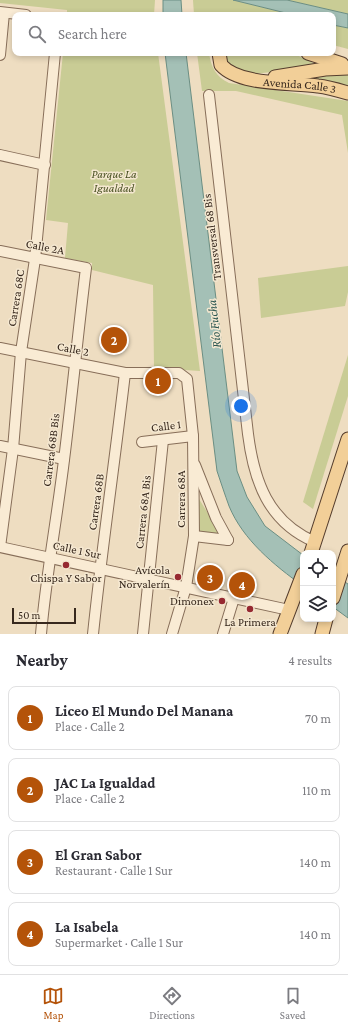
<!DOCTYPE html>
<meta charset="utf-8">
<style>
:root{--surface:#fff;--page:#f2f2f3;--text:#2b2b33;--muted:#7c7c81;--line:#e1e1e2;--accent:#b45309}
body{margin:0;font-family:"Crimson Pro",serif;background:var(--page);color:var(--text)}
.controls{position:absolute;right:12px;bottom:12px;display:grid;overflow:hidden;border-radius:8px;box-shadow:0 2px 6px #0003}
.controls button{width:36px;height:36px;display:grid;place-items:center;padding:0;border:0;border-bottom:1px solid var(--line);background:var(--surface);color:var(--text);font:20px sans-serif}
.scale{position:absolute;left:12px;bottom:10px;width:64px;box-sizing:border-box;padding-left:4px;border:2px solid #37281d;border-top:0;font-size:11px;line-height:14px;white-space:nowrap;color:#37281d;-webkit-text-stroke:3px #f5e8d1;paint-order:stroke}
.you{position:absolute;left:241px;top:406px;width:14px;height:14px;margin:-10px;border:3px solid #fff;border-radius:50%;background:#1a73e8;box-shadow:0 0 0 6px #1a73e833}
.badge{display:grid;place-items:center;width:26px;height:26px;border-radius:50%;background:var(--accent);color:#fff;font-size:13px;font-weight:700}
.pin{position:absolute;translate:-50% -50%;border:2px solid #fff;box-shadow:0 1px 4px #0006}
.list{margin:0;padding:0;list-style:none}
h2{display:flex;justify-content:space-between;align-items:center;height:52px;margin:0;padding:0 16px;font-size:17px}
h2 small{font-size:13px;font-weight:400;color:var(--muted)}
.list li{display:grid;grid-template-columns:26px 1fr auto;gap:12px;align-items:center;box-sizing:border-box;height:64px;margin:0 8px 8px;padding:0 8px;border:1px solid var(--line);border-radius:8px}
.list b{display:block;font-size:15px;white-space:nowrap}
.list p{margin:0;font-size:13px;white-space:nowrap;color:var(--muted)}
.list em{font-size:13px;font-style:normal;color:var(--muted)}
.icon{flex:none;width:22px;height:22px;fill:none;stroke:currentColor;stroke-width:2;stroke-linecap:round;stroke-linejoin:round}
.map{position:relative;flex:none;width:348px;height:634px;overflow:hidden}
.search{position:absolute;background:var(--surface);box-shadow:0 2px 6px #0003;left:12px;right:12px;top:12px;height:44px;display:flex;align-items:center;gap:10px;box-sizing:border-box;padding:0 14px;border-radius:8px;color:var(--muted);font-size:15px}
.sheet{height:340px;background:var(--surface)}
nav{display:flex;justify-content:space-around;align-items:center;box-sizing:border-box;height:56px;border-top:1px solid var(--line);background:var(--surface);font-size:11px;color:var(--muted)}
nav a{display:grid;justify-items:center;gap:2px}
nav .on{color:var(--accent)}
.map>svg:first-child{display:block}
</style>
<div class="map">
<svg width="348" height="634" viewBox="0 0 348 634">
<rect width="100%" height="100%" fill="#eeddc1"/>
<g fill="#c9cc95">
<path d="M0,0H155L154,15H67V10L0,3Z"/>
<path d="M193,0H233L294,15H194Z"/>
<path d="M287,0H348V14Z"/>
<path d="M333,25L348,28V49L333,45Z"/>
<path d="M63,53H158L200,371L154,368L153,285L92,270V263L65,258L68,223L46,220Z"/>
<path d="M197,53H209C211,67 216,77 229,83L348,101V153L342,115L236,91H202Z"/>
<path d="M222,53H293L317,65L315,67L253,74L227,67Z"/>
<path d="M338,74L348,75V89L293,78Z"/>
<path d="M348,266V292L345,306L261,318L258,278Z"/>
<path d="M348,355V396L313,509L303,502Z"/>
<path d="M199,499L221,534L196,532Z"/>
</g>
<g fill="#a4c0b6" stroke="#6b8e83">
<path d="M163,0H181L182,15H163Z"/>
<path d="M233,0H287L348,14V28L333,25V15H294Z"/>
<path d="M165,53H186L237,471L247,497L265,526L303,555V586C274,565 243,540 229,506C225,495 221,483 217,471Z"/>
<path d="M333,574L348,584V618L333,607Z"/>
</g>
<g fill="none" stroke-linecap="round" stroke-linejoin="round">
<g stroke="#876e59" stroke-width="12">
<g id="minor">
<path d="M0,12L26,15"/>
<path d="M55,53L35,259L21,352L13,449L0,547L289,610"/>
<path d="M0,55L4,13"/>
<path d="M209,95L248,434C254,481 268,522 315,542"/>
<path d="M0,155L45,165"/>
<path d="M0,251L86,268C78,332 72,396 64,460C57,518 46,576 41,634"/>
<path d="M0,348L125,373H179L187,379L193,436L194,536L186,587L172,634"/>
<path d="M142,442L193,436"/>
<path d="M0,446L64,459"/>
<path d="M195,465L216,518L228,540"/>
<path d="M194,536L228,540"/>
<path d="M93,634C102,547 115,460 125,373"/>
<path d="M143,634L163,440"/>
<path d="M223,634L234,598"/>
</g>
</g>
<g stroke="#553d2d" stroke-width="15">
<g id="major">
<path id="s1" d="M219,53L221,65C240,86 291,82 318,86C328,87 338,90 348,93"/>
<path d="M308,53L342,64"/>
<path d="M275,77L325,69L348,68"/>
<path d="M311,553L348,439"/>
<path d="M333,598L348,551"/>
<path d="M280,634L303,574"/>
<path d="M322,634L326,619"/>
</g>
</g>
<use href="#minor" stroke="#f9ebd4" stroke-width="10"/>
<use href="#major" stroke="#f2cf98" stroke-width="13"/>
</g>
<g fill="#962931" stroke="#f5e8d1" stroke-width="1.5">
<circle cx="66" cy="565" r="4"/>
<circle cx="178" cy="577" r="4"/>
<circle cx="222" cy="601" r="4"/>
<circle cx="250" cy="609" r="4"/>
</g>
<g text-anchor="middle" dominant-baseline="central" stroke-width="3" stroke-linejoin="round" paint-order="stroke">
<g font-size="12" fill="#37281d" stroke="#f5e8d1">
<text stroke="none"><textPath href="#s1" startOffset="95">Avenida Calle 3</textPath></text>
<text transform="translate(212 237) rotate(-97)">Transversal 68 Bis</text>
<text transform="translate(45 247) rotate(11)">Calle 2A</text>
<text transform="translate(16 298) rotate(-81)">Carrera 68C</text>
<text transform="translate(73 349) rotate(11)">Calle 2</text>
<text transform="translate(166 426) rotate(-7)">Calle 1</text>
<text transform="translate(51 450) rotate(-83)">Carrera 68B Bis</text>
<text transform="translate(181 499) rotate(-90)">Carrera 68A</text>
<text transform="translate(96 502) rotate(-82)">Carrera 68B</text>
<text transform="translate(143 512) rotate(-84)">Carrera 68A Bis</text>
<text transform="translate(77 550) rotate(12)">Calle 1 Sur</text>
</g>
<g font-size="12" font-style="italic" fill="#4b5324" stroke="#f5e8d1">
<text x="114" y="174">Parque La<tspan x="114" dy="14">Igualdad</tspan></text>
</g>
<g font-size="12" fill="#37281d" stroke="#f5e8d1" text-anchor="end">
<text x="170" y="570">Avícola<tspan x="170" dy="14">Norvalerín</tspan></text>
<text x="66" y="578" text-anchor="middle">Chispa Y Sabor</text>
<text x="214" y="601">Dimonex</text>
<text x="250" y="622" text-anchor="middle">La Primera</text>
</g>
<g font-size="13" font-style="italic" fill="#2c5751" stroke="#f5e8d1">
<text transform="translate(214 324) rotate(-96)">Río Fucha</text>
</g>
</g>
</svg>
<div class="controls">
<button><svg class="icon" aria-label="locate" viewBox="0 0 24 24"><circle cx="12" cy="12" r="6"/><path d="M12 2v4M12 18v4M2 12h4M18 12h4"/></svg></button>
<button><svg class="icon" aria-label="layers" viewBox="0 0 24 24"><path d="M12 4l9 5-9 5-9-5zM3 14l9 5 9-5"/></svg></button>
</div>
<div class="scale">50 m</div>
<div class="you"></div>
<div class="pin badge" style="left:158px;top:381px">1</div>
<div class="pin badge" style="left:114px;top:340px">2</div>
<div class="pin badge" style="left:210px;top:578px">3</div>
<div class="pin badge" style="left:242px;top:585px">4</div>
<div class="search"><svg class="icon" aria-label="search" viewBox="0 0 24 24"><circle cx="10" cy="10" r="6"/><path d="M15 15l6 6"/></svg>Search here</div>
</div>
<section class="sheet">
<h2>Nearby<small>4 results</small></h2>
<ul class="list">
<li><span class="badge">1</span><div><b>Liceo El Mundo Del Manana</b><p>Place · Calle 2</p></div><em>70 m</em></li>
<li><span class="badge">2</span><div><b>JAC La Igualdad</b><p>Place · Calle 2</p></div><em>110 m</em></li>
<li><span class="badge">3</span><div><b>El Gran Sabor</b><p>Restaurant · Calle 1 Sur</p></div><em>140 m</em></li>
<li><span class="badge">4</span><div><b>La Isabela</b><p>Supermarket · Calle 1 Sur</p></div><em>140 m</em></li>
</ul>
</section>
<nav>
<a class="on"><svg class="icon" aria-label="map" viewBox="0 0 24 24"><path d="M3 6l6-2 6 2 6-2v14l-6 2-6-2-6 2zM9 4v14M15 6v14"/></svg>Map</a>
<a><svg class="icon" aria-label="directions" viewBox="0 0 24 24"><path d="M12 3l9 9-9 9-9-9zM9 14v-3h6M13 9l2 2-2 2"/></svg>Directions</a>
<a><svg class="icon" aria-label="saved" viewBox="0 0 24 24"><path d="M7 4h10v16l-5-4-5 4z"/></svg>Saved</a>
</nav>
